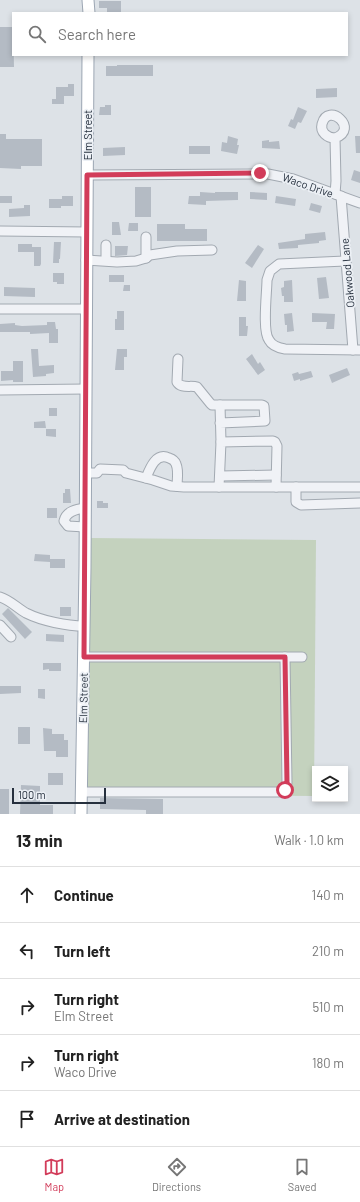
<!DOCTYPE html>
<meta charset="utf-8">
<style>
:root{--surface:#fff;--page:#f2f2f2;--text:#222;--muted:#767676;--line:#e0e0e0;--accent:#d23c5a}
body{margin:0;font-family:Barlow,sans-serif;background:var(--page);color:var(--text)}
.controls{position:absolute;right:12px;bottom:12px;display:grid;overflow:hidden;border-radius:0px;box-shadow:0 2px 6px #0003}
.controls button{width:36px;height:36px;display:grid;place-items:center;padding:0;border:0;border-bottom:1px solid var(--line);background:var(--surface);color:var(--text);font:20px sans-serif}
.scale{position:absolute;left:12px;bottom:10px;width:94px;box-sizing:border-box;padding-left:4px;border:2px solid #26303e;border-top:0;font-size:11px;line-height:14px;white-space:nowrap;color:#26303e;-webkit-text-stroke:3px #ecf0f5;paint-order:stroke}
.stop{position:absolute;width:12px;height:12px;margin:-9px;border:3px solid #d23c5a;border-radius:50%;background:#fff}
.stop.end{background:#d23c5a;border-color:#fff;box-shadow:0 1px 4px #0008}
.list{margin:0;padding:0;list-style:none}
h2{display:flex;justify-content:space-between;align-items:center;height:52px;margin:0;padding:0 16px;font-size:17px}
h2 small{font-size:13px;font-weight:400;color:var(--muted)}
.list li{display:grid;grid-template-columns:26px 1fr auto;gap:12px;align-items:center;box-sizing:border-box;height:56px;padding:0 16px;border-top:1px solid var(--line)}
.list b{display:block;font-size:15px;white-space:nowrap}
.list p{margin:0;font-size:13px;white-space:nowrap;color:var(--muted)}
.list em{font-size:13px;font-style:normal;color:var(--muted)}
.icon{flex:none;width:22px;height:22px;fill:none;stroke:currentColor;stroke-width:2;stroke-linecap:round;stroke-linejoin:round}
.map{position:relative;flex:none;width:360px;height:814px;overflow:hidden}
.search{position:absolute;background:var(--surface);box-shadow:0 2px 6px #0003;left:12px;right:12px;top:12px;height:44px;display:flex;align-items:center;gap:10px;box-sizing:border-box;padding:0 14px;border-radius:0px;color:var(--muted);font-size:15px}
.sheet{height:332px;background:var(--surface)}
nav{display:flex;justify-content:space-around;align-items:center;box-sizing:border-box;height:56px;border-top:1px solid var(--line);background:var(--surface);font-size:11px;color:var(--muted)}
nav a{display:grid;justify-items:center;gap:2px}
nav .on{color:var(--accent)}
.map>svg:first-child{display:block}
</style>
<div class="map">
<svg width="360" height="814" viewBox="0 0 360 814">
<rect width="100%" height="100%" fill="#dde2e7"/>
<path fill="#c4d2be" d="M90,538L316,540L314,796L87,794Z"/>
<g fill="#b4bbc4">
<path d="M99,1H121V13H107V8H99Z"/>
<path d="M0,27H13L14,67H0Z"/>
<path d="M117,65H153V76H106V66H117Z"/>
<path d="M68,84H74V96H64V104H52V99H56V87H68Z"/>
<path d="M337,88V97L316,98V89Z"/>
<path d="M105,105H111V115H99L100,107H105Z"/>
<path d="M298,107L307,111L301,123L298,122L295,129L288,126L291,119L293,120Z"/>
<path d="M0,134H6V139H42V166H21V169L0,168Z"/>
<path d="M228,136L238,139L237,145H239L237,154L221,151L222,142L227,143Z"/>
<path d="M355,136H360V153H356Z"/>
<path d="M269,140V142L279,141L280,149L262,148V141Z"/>
<rect x="189" y="146" width="21" height="8"/>
<path d="M125,147V155L103,156V148Z"/>
<path d="M354,170L360,172V183L351,180Z"/>
<rect x="135" y="187" width="16" height="30"/>
<path d="M200,192L215,193V192H238V200L206,201V205L188,204L189,196H200Z"/>
<path d="M250,192L267,193V200L250,199Z"/>
<rect x="0" y="196" width="12" height="7"/>
<path d="M62,196H73V206H61V208H49V199H62Z"/>
<path d="M276,196L296,199L295,206L275,203Z"/>
<path d="M311,203L322,206L320,213L309,210Z"/>
<path d="M24,205H30V216L9,217V209L24,208Z"/>
<path d="M112,222H119L121,235H112Z"/>
<path d="M129,223H138V231H128Z"/>
<path d="M157,224H185V229H207V241H157Z"/>
<path d="M325,232L326,240L319,241V243L298,245V248L279,249L278,243L305,239V234Z"/>
<path d="M54,242H61L60,259H59V263H53Z"/>
<path d="M18,244H32V247H41V264L40,266H34V252H18Z"/>
<path d="M258,245L264,249L252,268L245,263Z"/>
<path d="M115,246H128L127,255L115,256Z"/>
<path d="M53,273H64V284H57V282H53Z"/>
<rect x="109" y="275" width="15" height="7"/>
<path d="M326,277L329,298L319,299L317,278Z"/>
<path d="M239,280L246,281V301H237Z"/>
<path d="M292,280L293,302H284V296H282L281,288L284,287V281Z"/>
<path d="M124,285H130V291H123Z"/>
<path d="M4,287L35,288V297L4,296Z"/>
<path d="M117,311H124V330H115V319H117Z"/>
<path d="M292,313L294,331L287,332V325H285L284,314Z"/>
<path d="M312,313L335,314L334,329H326L327,322H312Z"/>
<path d="M239,317H246V326H248L247,336H239Z"/>
<path d="M47,322H55L56,329H58V343H49V333L30,334V332H0V324L15,323V325L22,326L47,325Z"/>
<path d="M31,349H38L39,366L54,365V373L46,374V376L33,377Z"/>
<path d="M117,349H127V357H124V370H115Z"/>
<path d="M252,354L258,364L260,362L265,370L258,375L246,359Z"/>
<path d="M13,361H23V382H13V380L1,381V371H13Z"/>
<path d="M347,368L350,375L332,383L329,375Z"/>
<path d="M311,371L313,377L300,381V379L294,381L292,374L298,372L299,374Z"/>
<rect x="49" y="408" width="8" height="8"/>
<path d="M45,421L46,428H34V422Z"/>
<path d="M46,429H56V437L46,436Z"/>
<path d="M65,489H70L71,503H63V493H65Z"/>
<path d="M97,501H103V503H108V508H97Z"/>
<rect x="47" y="508" width="10" height="10"/>
<path d="M35,554L50,555V562L34,561Z"/>
<rect x="50" y="559" width="15" height="9"/>
<rect x="60" y="607" width="11" height="9"/>
<path d="M8,608L32,632L25,639L2,614Z"/>
<path d="M46,634L64,635V642L46,641Z"/>
<path d="M43,663H61V671H49V669L43,670Z"/>
<path d="M0,686H21V693L0,694Z"/>
<path d="M38,689H45V699L38,698Z"/>
<rect x="18" y="727" width="12" height="17"/>
<path d="M43,728L52,729V734H64V740H68V757H56V751H44Z"/>
<rect x="48" y="773" width="15" height="12"/>
<path d="M21,785L40,786V805H53V814H20Z"/>
<rect x="0" y="789" width="9" height="25"/>
<path d="M100,798L163,799V814H146V810L100,809Z"/>
</g>
<g fill="none" stroke-linecap="round" stroke-linejoin="round">
<g stroke="#a2a9b1" stroke-width="11">
<g id="minor">
<path d="M335,138C327,138 320,132 322,124C328,101 360,129 335,138L336,181L335,194"/>
<path d="M87,175L268,174L293,179L360,203"/>
<path d="M341,196L353,350"/>
<path d="M0,231L87,232"/>
<path d="M146,258V237"/>
<path d="M86,260L117,262L136,261L146,258L150,255L177,251L212,250"/>
<path d="M106,260V245"/>
<path d="M345,261L279,264L270,271L267,280C267,292 262,331 269,340C272,346 279,348 285,349L360,350"/>
<path d="M0,309H86"/>
<path d="M178,359L177,382C181,389 191,385 197,387L210,403L212,405H220"/>
<path d="M0,390L86,389"/>
<path d="M220,423L265,421L264,406L262,405H220L221,442"/>
<path d="M85,473H97L100,469L123,470L126,473L153,480L171,486L184,487H360"/>
<path d="M220,476L276,475"/>
<path d="M146,478C150,468 156,452 169,458C172,459 175,461 176,464C179,471 177,480 177,486"/>
<path d="M219,487L221,442L273,441L275,442L277,446L276,487"/>
<path d="M296,487V502L301,505L360,503"/>
<path d="M85,527L68,526L64,521C66,511 77,509 85,508"/>
<path d="M0,597C10,600 17,608 26,613C42,621 67,626 84,626"/>
<path d="M0,625L11,637"/>
<path d="M84,657H302"/>
<path d="M81,792H282L286,788L287,783L285,657"/>
</g>
</g>
<g stroke="#9ca6b3" stroke-width="13">
<g id="major">
<path d="M88,0L89,13"/>
<path d="M81,814L85,567L88,55"/>
</g>
</g>
<use href="#minor" stroke="#f0f2f6" stroke-width="9"/>
<use href="#major" stroke="#fff" stroke-width="11"/>
</g>
<g fill="none" stroke-linecap="round" stroke-linejoin="round">
<path stroke="#d23c5a" stroke-width="5" d="M260,173L87,175L84,657H285L287,783L285,790"/>
</g>
<g text-anchor="middle" dominant-baseline="central" stroke-width="3.5" stroke-linejoin="round" paint-order="stroke">
<g font-size="11" fill="#26303e" stroke="#ecf0f5">
<text transform="translate(87 135) rotate(-90)">Elm Street</text>
<text transform="translate(308 185) rotate(19)">Waco Drive</text>
<text transform="translate(347 273) rotate(-95)">Oakwood Lane</text>
<text transform="translate(83 698) rotate(-89)">Elm Street</text>
</g>
</g>
</svg>
<div class="controls">
<button><svg class="icon" aria-label="layers" viewBox="0 0 24 24"><path d="M12 4l9 5-9 5-9-5zM3 14l9 5 9-5"/></svg></button>
</div>
<div class="scale">100 m</div>
<div class="stop" style="left:285px;top:790px"></div>
<div class="stop end" style="left:260px;top:173px"></div>
<div class="search"><svg class="icon" aria-label="search" viewBox="0 0 24 24"><circle cx="10" cy="10" r="6"/><path d="M15 15l6 6"/></svg>Search here</div>
</div>
<section class="sheet">
<h2>13 min<small>Walk · 1.0 km</small></h2>
<ul class="list">
<li><svg class="icon" aria-label="ahead" viewBox="0 0 24 24"><path d="M12 20V5M6 11l6-6 6 6"/></svg><div><b>Continue</b></div><em>140 m</em></li>
<li><svg class="icon" aria-label="left" viewBox="0 0 24 24"><path d="M17 20v-9H6M10 6l-5 5 5 5"/></svg><div><b>Turn left</b></div><em>210 m</em></li>
<li><svg class="icon" aria-label="right" viewBox="0 0 24 24"><path d="M7 20v-9h11M14 6l5 5-5 5"/></svg><div><b>Turn right</b><p>Elm Street</p></div><em>510 m</em></li>
<li><svg class="icon" aria-label="right" viewBox="0 0 24 24"><path d="M7 20v-9h11M14 6l5 5-5 5"/></svg><div><b>Turn right</b><p>Waco Drive</p></div><em>180 m</em></li>
<li><svg class="icon" aria-label="arrive" viewBox="0 0 24 24"><path d="M6 21V4h12l-3 4 3 4H6"/></svg><div><b>Arrive at destination</b></div></li>
</ul>
</section>
<nav>
<a class="on"><svg class="icon" aria-label="map" viewBox="0 0 24 24"><path d="M3 6l6-2 6 2 6-2v14l-6 2-6-2-6 2zM9 4v14M15 6v14"/></svg>Map</a>
<a><svg class="icon" aria-label="directions" viewBox="0 0 24 24"><path d="M12 3l9 9-9 9-9-9zM9 14v-3h6M13 9l2 2-2 2"/></svg>Directions</a>
<a><svg class="icon" aria-label="saved" viewBox="0 0 24 24"><path d="M7 4h10v16l-5-4-5 4z"/></svg>Saved</a>
</nav>
